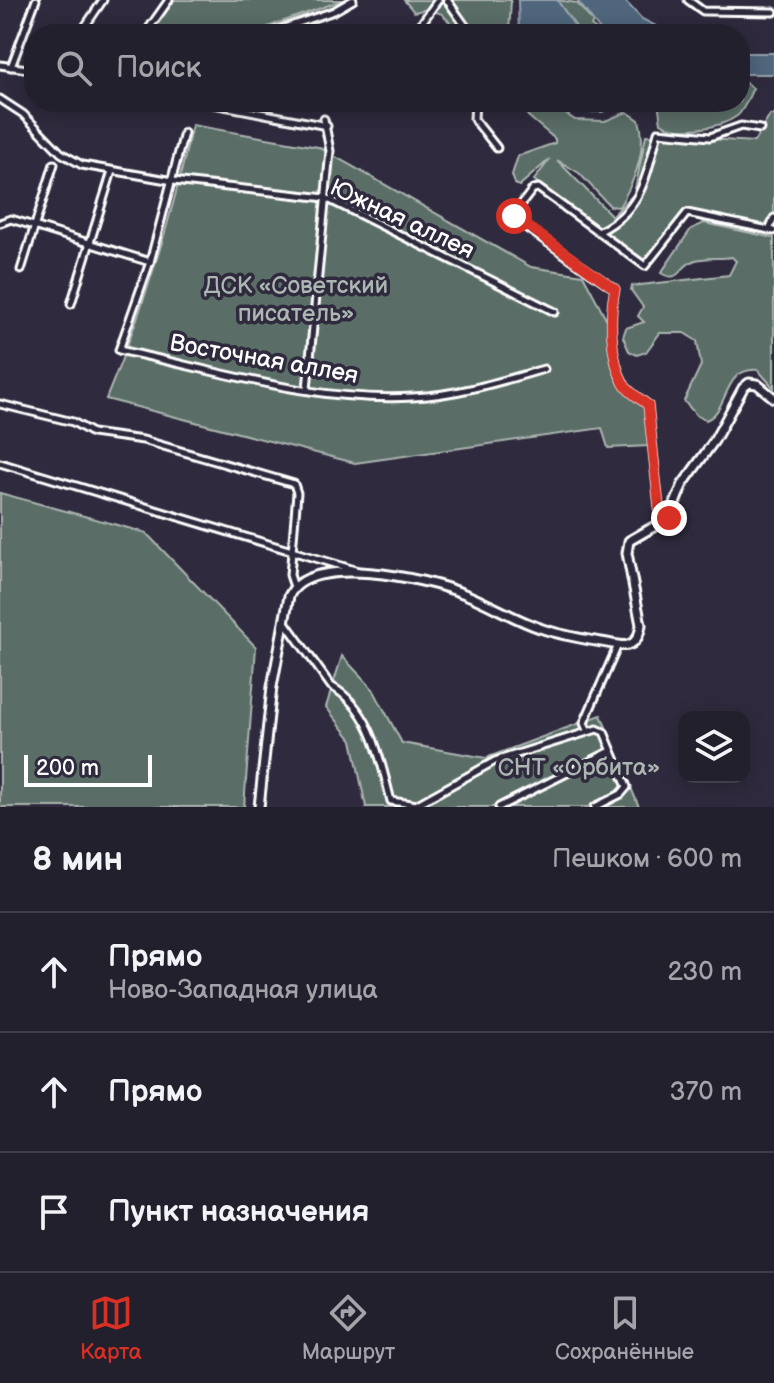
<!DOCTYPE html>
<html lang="ru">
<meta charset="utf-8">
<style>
:root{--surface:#23202e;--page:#2f2d3a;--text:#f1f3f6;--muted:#a3a3aa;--line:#403e4a;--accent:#d93025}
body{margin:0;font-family:"Balsamiq Sans",sans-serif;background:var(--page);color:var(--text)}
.controls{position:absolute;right:24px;bottom:24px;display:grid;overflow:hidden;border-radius:16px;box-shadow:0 4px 20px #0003}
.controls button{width:72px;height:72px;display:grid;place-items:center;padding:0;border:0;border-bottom:2px solid var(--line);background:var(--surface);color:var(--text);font:40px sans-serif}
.scale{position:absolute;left:24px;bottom:20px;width:128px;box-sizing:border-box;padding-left:8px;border:4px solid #fff;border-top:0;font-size:22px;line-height:28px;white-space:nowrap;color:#fff;-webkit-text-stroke:6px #2f2a3d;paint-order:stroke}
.stop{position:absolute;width:24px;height:24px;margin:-18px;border:6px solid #d93025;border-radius:50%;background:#fff}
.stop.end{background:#d93025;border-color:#fff;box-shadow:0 2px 8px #0008}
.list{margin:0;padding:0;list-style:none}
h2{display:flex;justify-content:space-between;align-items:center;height:104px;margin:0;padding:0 32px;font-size:34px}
h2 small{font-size:26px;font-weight:400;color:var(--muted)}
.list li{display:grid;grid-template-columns:52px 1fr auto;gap:24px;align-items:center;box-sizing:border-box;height:120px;padding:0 32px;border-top:2px solid var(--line)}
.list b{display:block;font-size:30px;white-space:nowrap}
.list p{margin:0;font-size:26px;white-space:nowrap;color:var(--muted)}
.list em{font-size:26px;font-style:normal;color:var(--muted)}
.icon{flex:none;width:44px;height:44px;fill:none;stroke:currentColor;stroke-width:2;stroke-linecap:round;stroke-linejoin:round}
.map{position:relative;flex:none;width:774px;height:807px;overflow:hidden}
.search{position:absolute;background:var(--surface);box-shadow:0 4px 20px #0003;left:24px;right:24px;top:24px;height:88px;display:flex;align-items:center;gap:20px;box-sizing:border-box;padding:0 28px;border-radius:32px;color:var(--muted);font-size:30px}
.sheet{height:464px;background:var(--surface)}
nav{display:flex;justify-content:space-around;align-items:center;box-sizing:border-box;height:112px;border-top:2px solid var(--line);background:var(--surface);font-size:22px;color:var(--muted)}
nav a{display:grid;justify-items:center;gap:4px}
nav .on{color:var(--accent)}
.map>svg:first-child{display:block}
</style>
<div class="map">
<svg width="774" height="807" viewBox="0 0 774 807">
<rect width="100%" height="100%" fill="#2f2a3d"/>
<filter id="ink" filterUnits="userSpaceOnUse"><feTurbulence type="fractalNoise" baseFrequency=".0125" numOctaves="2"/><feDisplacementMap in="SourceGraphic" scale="16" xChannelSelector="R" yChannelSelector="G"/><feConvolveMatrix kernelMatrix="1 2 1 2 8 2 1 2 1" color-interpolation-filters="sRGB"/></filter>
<g filter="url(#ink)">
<g fill="#5a6d66" stroke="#acb6b2" stroke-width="2">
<path d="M173,0H343L248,34H149Z"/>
<path d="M404,0H511L509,34H461L442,14L428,9L414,12Z"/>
<path d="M557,0L577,3L593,22L591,26L602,34H581Z"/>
<path d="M740,79L753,88C749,96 744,111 737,116C721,128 678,135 661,123L658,102H740Z"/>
<path d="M521,102H548L575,120L605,121L627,112L639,120C648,149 634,182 619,207L610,206L579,173L557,160L612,216L634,194L646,135L754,142L770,115H774V227L686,210L645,261L534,180L550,159L519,186L515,184L512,175L518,156L555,143V139L528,116Z"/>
<path d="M192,125L318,147L531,267L583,275L607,320L620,383L645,406L649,446L608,448L602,428L355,463L106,399C143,310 172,219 192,125Z"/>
<path d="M704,223L774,238V388L758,370C722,367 730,410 706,420L697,416L684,401L701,365L697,341L684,333H660L646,352L637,355L629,351L623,337L626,328L644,322L638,316L643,307L631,290L632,286L729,275L736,261L732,257C721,259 703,257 693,261C679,267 679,284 661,273L691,229Z"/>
<path d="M0,493L146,533L256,647L244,807H0Z"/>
<path d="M342,656L373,689L402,743L486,758L601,715L639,807H366L352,740L326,707Z"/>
</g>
<g fill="#50667c" stroke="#96a3b0" stroke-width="2">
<path d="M518,0H557L580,34H519Z"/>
<path d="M577,0H624L642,19L672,34H603Z"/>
<rect x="740" y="53" width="34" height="21"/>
<path d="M559,102H628L602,112H568Z"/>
</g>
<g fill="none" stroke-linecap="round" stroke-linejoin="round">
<g stroke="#fff" stroke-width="11">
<g id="street">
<path d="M447,0L471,34"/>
<path d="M688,0L703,11L774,12"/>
<path d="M80,34L103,0"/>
<path d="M145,34L169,0"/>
<path d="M266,34L334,11L353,0"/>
<path d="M414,34L438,0"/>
<path d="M0,65L34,70"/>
<path d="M11,67L36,0"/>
<path d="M0,99L23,114L61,153L82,165L173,181L326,198L555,312"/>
<path d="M203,102L327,126"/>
<path d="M475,102L474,119L497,148"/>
<path d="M184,133L150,262L119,350C214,370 316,403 413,397C458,395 502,381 544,369"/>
<path d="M0,223L11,219L150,262"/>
<path d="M769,230L774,218"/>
<path d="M600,231C643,209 646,176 658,132L710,137L741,126L760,129"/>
<path d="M21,270L54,164"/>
<path d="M71,304L112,171"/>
<path d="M307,389L330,151L324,119"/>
<path d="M0,404L73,422L92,433L143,440L294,484L297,493L290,575L294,587"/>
<path d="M0,463L358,571"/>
<path d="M661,525L648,405C641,399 628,392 624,384C610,359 609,316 615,289L515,220L514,214L533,189L538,188L645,266L687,213L774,231"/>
<path d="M285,622L331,686C372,709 380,759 391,801L412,804"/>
<path d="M587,730L584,723L618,645"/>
<path d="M412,807L495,761L597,729L604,732L627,787L621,794L595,807"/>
<path d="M499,807L611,751"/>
</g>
</g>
<g stroke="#fff" stroke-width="13">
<path id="secondary" d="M259,807L272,687L289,596C310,552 427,579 462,593C489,603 513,619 540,628C565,637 592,640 618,645C633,648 639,639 641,625L627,553L629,541L669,518L683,484L714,441L743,388L749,383L757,384L774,398"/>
</g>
<use href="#street" stroke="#2f2a3d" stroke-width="5"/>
<use href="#secondary" stroke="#2f2a3d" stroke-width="7"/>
</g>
</g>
<g fill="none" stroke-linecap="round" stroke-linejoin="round" filter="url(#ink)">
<path stroke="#d93025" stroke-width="10" d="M514,216L615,289C609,316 610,359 624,384C628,392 641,399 648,405L661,525L669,518"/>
</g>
<g text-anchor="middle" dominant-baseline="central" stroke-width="7" stroke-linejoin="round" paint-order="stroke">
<g font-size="24" fill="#fff" stroke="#2f2a3d">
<text transform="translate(402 219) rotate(25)">Южная аллея</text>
<text transform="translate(264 359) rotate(10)">Восточная аллея</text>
</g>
<g font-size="24" fill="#acb6b2" stroke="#2f2a3d">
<text x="296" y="285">ДСК «Советский<tspan x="296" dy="28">писатель»</tspan></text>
<text x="579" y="767">СНТ «Орбита»</text>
</g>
</g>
</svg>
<div class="controls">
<button><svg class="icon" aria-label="layers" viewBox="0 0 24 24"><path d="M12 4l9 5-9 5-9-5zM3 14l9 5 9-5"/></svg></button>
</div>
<div class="scale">200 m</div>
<div class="stop" style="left:514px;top:216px"></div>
<div class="stop end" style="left:669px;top:518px"></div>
<div class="search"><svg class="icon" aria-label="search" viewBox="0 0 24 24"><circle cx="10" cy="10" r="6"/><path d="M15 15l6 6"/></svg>Поиск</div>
</div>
<section class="sheet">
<h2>8 мин<small>Пешком · 600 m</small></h2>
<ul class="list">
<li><svg class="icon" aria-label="ahead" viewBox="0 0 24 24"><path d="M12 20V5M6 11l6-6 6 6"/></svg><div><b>Прямо</b><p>Ново-Западная улица</p></div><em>230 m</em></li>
<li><svg class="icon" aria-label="ahead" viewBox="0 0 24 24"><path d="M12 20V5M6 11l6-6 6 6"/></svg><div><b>Прямо</b></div><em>370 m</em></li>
<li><svg class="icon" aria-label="arrive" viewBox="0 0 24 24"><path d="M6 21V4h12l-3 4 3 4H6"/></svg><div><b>Пункт назначения</b></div></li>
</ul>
</section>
<nav>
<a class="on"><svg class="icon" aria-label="map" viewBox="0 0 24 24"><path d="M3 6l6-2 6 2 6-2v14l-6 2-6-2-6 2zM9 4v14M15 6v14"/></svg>Карта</a>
<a><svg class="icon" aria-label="directions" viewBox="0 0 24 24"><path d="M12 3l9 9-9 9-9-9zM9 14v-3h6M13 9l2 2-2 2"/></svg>Маршрут</a>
<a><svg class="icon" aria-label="saved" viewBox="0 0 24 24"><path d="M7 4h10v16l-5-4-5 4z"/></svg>Сохранённые</a>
</nav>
